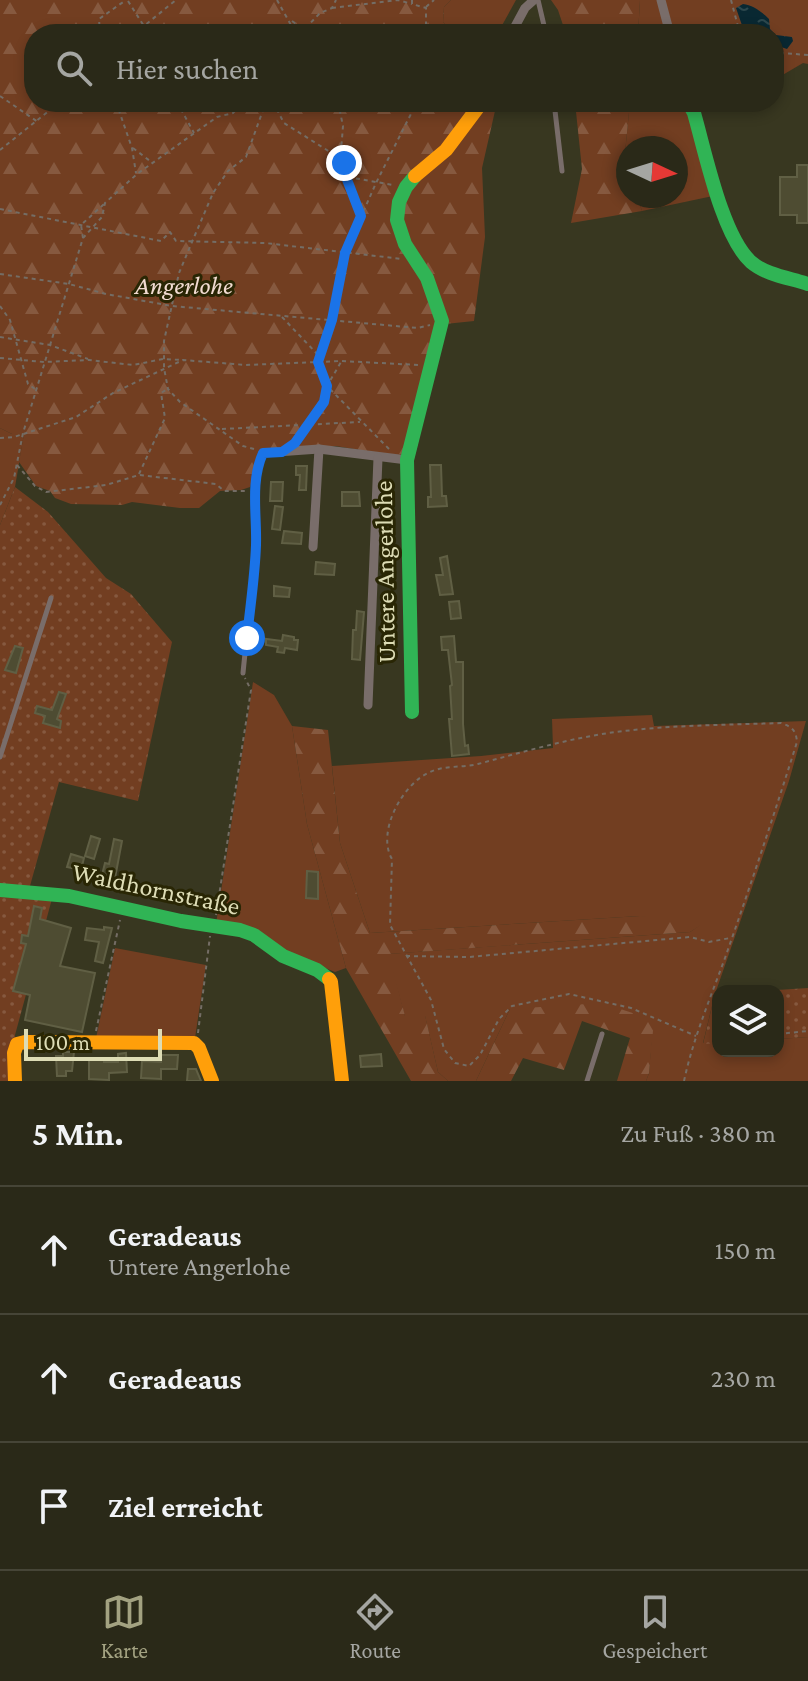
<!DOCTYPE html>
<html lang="de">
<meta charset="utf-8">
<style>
:root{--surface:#2a2918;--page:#323121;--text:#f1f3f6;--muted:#a5a6a2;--line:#464537;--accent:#a3a281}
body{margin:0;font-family:"Crimson Pro",serif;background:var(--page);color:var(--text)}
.controls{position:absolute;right:24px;bottom:24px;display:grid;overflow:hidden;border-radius:16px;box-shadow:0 4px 12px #0003}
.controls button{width:72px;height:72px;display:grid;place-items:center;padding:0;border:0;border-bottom:2px solid var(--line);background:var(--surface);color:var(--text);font:40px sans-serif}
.compass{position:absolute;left:616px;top:136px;width:72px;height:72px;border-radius:50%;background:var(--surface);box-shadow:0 4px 12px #0003;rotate:94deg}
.scale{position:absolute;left:24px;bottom:20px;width:138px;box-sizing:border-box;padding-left:8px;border:4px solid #dddcb5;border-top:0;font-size:22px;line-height:28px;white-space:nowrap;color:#dddcb5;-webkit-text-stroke:6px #292604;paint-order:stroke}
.stop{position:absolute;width:24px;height:24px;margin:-18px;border:6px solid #1a73e8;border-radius:50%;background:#fff}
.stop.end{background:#1a73e8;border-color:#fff;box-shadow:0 2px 8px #0008}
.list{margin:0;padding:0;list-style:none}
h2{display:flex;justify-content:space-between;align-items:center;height:104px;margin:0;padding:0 32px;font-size:34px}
h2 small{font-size:26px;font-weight:400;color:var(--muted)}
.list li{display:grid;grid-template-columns:52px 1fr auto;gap:24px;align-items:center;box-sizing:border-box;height:128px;padding:0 32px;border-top:2px solid var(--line)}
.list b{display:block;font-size:30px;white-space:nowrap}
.list p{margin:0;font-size:26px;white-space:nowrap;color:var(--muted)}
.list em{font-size:26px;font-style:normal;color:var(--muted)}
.icon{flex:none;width:44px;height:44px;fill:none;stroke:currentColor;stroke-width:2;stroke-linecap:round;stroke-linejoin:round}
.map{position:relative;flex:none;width:808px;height:1081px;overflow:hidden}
.search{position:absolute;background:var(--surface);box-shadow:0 4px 12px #0003;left:24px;right:24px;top:24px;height:88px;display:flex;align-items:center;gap:20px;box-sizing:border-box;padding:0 28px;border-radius:32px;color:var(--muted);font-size:30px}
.sheet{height:488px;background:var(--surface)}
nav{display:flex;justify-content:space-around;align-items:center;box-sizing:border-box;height:112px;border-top:2px solid var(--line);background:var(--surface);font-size:22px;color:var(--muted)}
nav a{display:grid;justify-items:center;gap:4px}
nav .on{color:var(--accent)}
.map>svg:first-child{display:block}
</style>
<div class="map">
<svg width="808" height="1081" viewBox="0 0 808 1081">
<defs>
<pattern id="forest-firs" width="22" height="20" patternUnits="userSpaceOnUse" patternTransform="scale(2)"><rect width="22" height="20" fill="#723e21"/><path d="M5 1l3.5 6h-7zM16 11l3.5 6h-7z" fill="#86593f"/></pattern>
<pattern id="park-dots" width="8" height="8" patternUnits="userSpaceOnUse" patternTransform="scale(2)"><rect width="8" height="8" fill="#723e21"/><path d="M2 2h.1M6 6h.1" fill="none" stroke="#86593f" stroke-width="1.8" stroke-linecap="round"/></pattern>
<pattern id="water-ripples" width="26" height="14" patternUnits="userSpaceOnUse" patternTransform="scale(2)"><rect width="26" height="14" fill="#092832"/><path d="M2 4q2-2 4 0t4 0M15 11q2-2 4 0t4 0" fill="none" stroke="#2c474d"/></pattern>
</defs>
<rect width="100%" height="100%" fill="#383720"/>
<g fill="#723e21">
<path d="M451,0H516L500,29L508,34H455L443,22L444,7Z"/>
<path d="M640,0H808V64L803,63L774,80V34H638Z"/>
<path d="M630,102H690L713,196L642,211L637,196H676V148H628V164L625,153Z"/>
<path d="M0,428L12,434H24L15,487L0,525Z"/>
<path d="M253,682L274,695L292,726L307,824L346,968L335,972L216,924Z"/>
<path d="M652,715L654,726L806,721L789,781L715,994L703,1043H718V1051H778V1039L808,1037V1081H646L649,1073L653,1020L510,1009L476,1081H448L438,1072L425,1016L405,1017L388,954L690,932L700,925L640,916L370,933L340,843L332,766L481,756L553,748L552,719Z"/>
<path d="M115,948L206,965L195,1038H96Z"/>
</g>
<g fill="url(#forest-firs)">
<path d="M0,0H451L444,7L443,22L455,34H34V102H497L482,168L485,237L474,321L445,324L414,459L336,446L260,451L250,487L241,490L220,491L199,508H180L132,502L122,505L71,504L55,498L50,491L36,486L19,462L24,434H12L0,428Z"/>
<path d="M551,0H640L638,34H566L558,10Z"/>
<path d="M575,102H630L625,153L628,164V196H637L642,211L571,223L582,169Z"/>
<path d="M292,726L328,730L340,843L370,933L640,916L694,917L701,925L690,932L389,954L405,1016L425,1015L438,1072L448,1081H411L346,968L307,824Z"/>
<path d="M602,1003L654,1020L649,1073L646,1081H617L630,1038L582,1021L564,1070L523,1058L511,1081H476L510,1009Z"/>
</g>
<g fill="url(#park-dots)">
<path d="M15,487L48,512L106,578L131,594L172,642L138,801L59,782L28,893L53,895L15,1035V1081H0V525Z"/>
<path d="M808,988V1037L778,1039V991H761Z"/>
<path d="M715,994H718V1043L703,1044Z"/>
</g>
<path fill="url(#water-ripples)" d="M743,4C753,5 762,12 769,19L770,29L776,35L792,37L793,41L787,49L781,47L774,41V34H745L736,8Z"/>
<g fill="#4e4c32" stroke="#605f44" stroke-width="2">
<path d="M797,165H808V223H797V215H780V177H797Z"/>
<path d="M430,465H441L442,496H446L447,506L428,507V497H431Z"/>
<path d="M296,466H307L306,490H299L300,475H296Z"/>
<path d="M271,482H283L282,501H270Z"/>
<path d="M342,492H359L360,506H342Z"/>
<path d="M275,506L283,507L280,530L272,529Z"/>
<path d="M284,531L302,533L301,544L282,543Z"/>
<path d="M447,556L453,594L440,595L436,575H443L440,558Z"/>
<path d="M316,562L335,564L334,575L315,574Z"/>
<path d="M274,586L290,588L289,597L274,596Z"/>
<path d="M459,601L461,618L451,619L449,602Z"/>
<path d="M357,611L364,612L360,660L352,659L353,630H356Z"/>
<path d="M283,635L294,637V640H298L297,650L285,648L284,653L277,652L278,647L266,645V639L282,641Z"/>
<path d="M454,636L456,662H463V724L465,746L468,745L469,754L452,756L449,719H452L450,686L452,685L448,650H442L441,637Z"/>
<path d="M15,646L23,648L16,673L5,670Z"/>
<path d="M59,692L66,694L57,719L61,721L60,728L43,723L45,716L35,713L37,706L52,710Z"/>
<path d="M91,836L100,839L94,859L85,856Z"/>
<path d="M114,839L122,841L115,878L102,875L105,863L109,864Z"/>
<path d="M71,854L84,858L81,870L67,867Z"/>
<path d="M307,871L318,872V899L306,898Z"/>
<path d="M34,906L42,908L40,919L71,928L60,966L95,973L82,1032L25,1020L30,995L13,991L26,944L21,943L22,935L28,936Z"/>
<path d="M104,927L112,928L103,963L95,961L99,942L85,940L87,928L104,930Z"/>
<path d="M63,1052H74L72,1071H66V1076H57L56,1056H63Z"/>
<path d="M126,1053L127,1072L109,1073V1080L89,1079V1059H104V1062H118V1054Z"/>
<path d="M381,1054L382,1066L361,1067L360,1056Z"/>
<path d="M161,1055H178L177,1069H161V1079L141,1078L142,1061L161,1062Z"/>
<path d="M188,1069H196L201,1081H187Z"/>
</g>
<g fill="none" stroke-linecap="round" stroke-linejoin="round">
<g stroke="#746d65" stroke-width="2" stroke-dasharray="4 4" stroke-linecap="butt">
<path d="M277,0L296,34"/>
<path d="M412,0V4L426,8V34"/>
<path d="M731,0L740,34"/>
<path d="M128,1L149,34"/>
<path d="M426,7L434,0"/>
<path d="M332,8L398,0L412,4"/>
<path d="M292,21L303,29"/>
<path d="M100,34L99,19L126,0"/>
<path d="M134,34L176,0"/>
<path d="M300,34L320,13L332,8L336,0"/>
<path d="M774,47L782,53L808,55"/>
<path d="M0,96L38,122"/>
<path d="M116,102L132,148L136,173"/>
<path d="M177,102L194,133"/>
<path d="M273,102L284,123L330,152H341L346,177L360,215"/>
<path d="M338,102L343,126L341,151"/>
<path d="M133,148L150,161"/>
<path d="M0,150L60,102"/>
<path d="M348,177L393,185"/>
<path d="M0,209L161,241L170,232L176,241L265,243L402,259"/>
<path d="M83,238L81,225L104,204"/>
<path d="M0,274L69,284L106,294L172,306L418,328L430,325"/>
<path d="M0,306L10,320L28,384L35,389"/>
<path d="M282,317L320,357L315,361"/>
<path d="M0,337L50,345L88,359"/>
<path d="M0,358L44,362L89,360L133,365L163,359L182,360"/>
<path d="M222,429L360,422"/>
<path d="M0,438L14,437L76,417L113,393L183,360L246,365L341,361L419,365"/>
<path d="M296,442L324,402L327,386L341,362"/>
<path d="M254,449L243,446L180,402L168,389L164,368V341L179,273L192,242L213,193L228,171L246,157L266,102"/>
<path d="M389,449L327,386L318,362L332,320L345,253L376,183L417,102"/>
<path d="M17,465L35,486L46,492L106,485L139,475L216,484L224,491H246"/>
<path d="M139,474L165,418L161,393L166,390"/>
<path d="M0,505L14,478L23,433L83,238L102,217L105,203L137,174L217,117L233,113L244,102"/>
<path d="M216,915L251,690L245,678"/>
<path d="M406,956L469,957L690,937L709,942L730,938"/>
<path d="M96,1031L120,920"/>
<path d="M198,1033L210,936"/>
<path d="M778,1034L808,1031"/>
<path d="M684,1081C693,1039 710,999 725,958C750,887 774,815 797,742C796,730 792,727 781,723C726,725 670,725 616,732C570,738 523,752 478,764C462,768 445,765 430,772C403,783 376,832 392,859L390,925L431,1000L444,1049L455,1063L469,1066L480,1055L499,1019L512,1006L569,994L631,1008L696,1036"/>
</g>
<g stroke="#796d6a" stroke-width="5">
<path d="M538,0L546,34"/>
<path d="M554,102L562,171"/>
<path d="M243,673C247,631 253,589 256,547C258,516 249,483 262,453"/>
<path d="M0,757L51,598"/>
<path d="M587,1081L602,1034"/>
</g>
<g stroke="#796d6a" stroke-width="9">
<path d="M661,0L670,34"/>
<path d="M511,34L525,8L534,0"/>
<path d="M263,453L319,449L407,460"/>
<path d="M313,547L319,449"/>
<path d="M368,705L378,458"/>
</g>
<g stroke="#30b455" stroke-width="14">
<path d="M688,102L694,113C705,151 722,236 751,262C766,275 790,278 808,284"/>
<path d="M412,712L407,460L442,321L427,278L405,244L397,220L399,202L406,187L415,176"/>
<path d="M0,890L69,896L181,921L240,930L254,935L283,956L317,970L329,979"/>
</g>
<g stroke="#ff9f0a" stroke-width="14">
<path d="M415,176L446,150L482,102"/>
<path d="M329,979L331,982L342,1081"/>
<path d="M15,1081L14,1053L17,1044L25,1042L194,1043L199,1048L212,1081"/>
</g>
</g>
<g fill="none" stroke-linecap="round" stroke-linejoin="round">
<path stroke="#1a73e8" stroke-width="10" d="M247,638C250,607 255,576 256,545C257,514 250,482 263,453L282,452L295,443L324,402L327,386L318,362L332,320L345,253L361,216L346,177L344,163"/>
</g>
<g text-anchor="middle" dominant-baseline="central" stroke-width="6" stroke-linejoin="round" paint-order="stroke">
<g font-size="26" font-style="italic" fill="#f2dbd1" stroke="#292604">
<text x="184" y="285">Angerlohe</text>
</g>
<g font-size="26" fill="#dddcb5" stroke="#292604">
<text transform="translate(385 572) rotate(-91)">Untere Angerlohe</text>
<text transform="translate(156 889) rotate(12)">Waldhornstraße</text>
</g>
</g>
</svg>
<div class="controls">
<button><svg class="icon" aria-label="layers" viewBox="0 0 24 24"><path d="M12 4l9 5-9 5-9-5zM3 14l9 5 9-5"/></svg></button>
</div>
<svg class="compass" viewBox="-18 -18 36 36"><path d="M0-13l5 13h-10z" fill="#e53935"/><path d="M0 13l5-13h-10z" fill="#a5a6a2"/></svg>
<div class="scale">100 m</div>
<div class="stop" style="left:247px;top:638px"></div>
<div class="stop end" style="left:344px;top:163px"></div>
<div class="search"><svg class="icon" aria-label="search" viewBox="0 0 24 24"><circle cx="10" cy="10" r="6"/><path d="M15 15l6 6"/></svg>Hier suchen</div>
</div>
<section class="sheet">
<h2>5 Min.<small>Zu Fuß · 380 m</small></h2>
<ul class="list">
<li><svg class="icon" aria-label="ahead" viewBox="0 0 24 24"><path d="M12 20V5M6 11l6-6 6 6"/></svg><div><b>Geradeaus</b><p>Untere Angerlohe</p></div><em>150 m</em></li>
<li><svg class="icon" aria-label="ahead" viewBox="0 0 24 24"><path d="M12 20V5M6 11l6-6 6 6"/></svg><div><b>Geradeaus</b></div><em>230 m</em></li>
<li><svg class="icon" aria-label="arrive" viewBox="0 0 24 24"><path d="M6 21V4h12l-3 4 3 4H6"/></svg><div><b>Ziel erreicht</b></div></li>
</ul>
</section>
<nav>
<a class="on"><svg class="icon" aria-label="map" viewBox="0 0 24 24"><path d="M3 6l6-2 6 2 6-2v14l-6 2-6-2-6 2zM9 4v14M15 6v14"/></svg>Karte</a>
<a><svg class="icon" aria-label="directions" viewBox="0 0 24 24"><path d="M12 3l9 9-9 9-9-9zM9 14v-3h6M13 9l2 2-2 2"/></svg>Route</a>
<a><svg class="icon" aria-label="saved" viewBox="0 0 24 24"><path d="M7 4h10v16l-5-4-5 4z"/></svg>Gespeichert</a>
</nav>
